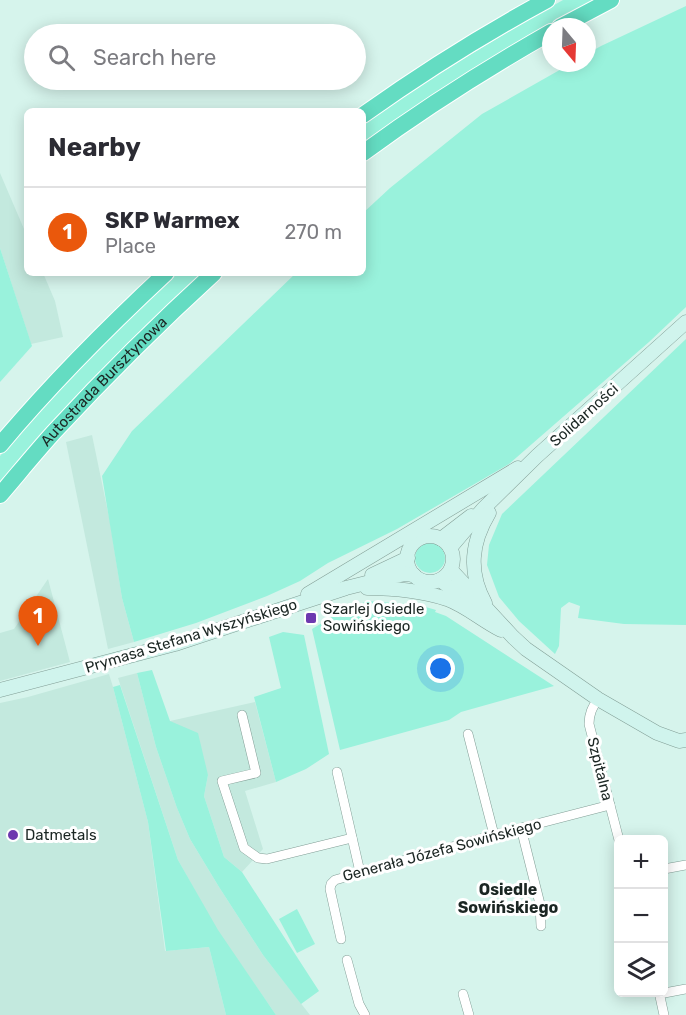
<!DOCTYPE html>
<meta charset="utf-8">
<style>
:root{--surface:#fff;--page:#f7f7f7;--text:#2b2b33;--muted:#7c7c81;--line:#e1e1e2;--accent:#ea580c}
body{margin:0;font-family:Rubik,sans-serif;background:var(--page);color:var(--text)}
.controls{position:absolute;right:18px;bottom:18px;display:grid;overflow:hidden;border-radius:9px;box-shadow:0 3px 15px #0003}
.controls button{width:54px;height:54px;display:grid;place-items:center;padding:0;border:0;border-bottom:2px solid var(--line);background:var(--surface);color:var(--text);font:30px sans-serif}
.compass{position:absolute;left:542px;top:18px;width:54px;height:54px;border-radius:50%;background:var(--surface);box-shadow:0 3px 15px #0003;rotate:161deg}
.you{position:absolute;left:441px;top:669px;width:21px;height:21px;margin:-15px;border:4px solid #fff;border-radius:50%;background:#1a73e8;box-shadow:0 0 0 9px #1a73e833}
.badge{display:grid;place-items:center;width:39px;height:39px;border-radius:50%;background:var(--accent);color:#fff;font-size:20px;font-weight:700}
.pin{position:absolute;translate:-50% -50px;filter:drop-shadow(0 2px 3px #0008)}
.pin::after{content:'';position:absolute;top:32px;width:21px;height:18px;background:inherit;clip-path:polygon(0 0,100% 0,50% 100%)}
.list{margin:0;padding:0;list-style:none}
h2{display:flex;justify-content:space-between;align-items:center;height:78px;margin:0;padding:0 24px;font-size:26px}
h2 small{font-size:20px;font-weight:400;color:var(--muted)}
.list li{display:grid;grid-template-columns:39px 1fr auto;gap:18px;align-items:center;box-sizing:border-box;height:90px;padding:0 24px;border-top:2px solid var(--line)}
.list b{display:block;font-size:22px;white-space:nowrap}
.list p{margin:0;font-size:20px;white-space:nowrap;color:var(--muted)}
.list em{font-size:20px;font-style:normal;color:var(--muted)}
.icon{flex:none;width:33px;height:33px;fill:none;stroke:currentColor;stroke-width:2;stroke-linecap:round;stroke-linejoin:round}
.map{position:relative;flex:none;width:686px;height:1015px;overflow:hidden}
.search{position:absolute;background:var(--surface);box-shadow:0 3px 15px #0003;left:24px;top:24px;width:342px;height:66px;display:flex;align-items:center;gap:15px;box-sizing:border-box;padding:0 21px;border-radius:33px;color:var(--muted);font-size:22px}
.panel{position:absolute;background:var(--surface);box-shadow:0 3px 15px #0003;left:24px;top:108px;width:342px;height:168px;border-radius:9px}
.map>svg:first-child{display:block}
</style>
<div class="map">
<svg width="686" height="1015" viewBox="0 0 686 1015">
<rect width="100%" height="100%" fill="#d6f4ec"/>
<g fill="#c3e9de">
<path d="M0,173L27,236V273H43L55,301L63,337L31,344L0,248Z"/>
<path d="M92,435L110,522L122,598L134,642L108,649L66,442Z"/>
<path d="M48,579L70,662L0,681V633L14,629Z"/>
<path d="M137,673L156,747L177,808L190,839L219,887L263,955L310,1015H276L217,930L178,860L118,678Z"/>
<path d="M109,674L113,687L148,822L165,951L209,947L226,1015H0V703L28,697Z"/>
<path d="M255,702L276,782L245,791L263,849L242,872L224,857L204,796L208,775L170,721Z"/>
</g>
<g fill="#99f2dc">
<path d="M563,0H597L519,43L363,144V124C428,80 494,39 563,0Z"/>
<path d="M686,6V307L649,342L509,464L397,529L328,563L300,581L267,596L196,623L134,642L122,598L102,476L132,431L296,273H363V213L390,188L482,114L572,63H587V54L601,46Z"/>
<path d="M0,248L32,346L0,382Z"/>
<path d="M177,273H204L0,485V456C55,391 115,331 177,273Z"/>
<path d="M686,339V625L624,624L578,618L580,606L569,602L561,608L559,646L555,654L519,621L499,597L487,565L489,545L502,514Z"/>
<circle cx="430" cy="558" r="15"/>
<path d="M367,601L419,605L436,610L435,612L446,616L554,686L461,712L449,720L340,750L312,629L337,614Z"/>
<path d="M283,632L304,635L329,754L306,769L276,782L254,697L281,688L269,637Z"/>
<path d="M152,670L170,721L198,733L208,775L204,796L224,857L242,872L319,991L301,1004L263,955L219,887L190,839L177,808L156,747L137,673Z"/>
<path d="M120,685L178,860L218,930L276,1015H226L209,947L166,951L148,822L113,687Z"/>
<path d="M297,909L315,944L297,953L279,919Z"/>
</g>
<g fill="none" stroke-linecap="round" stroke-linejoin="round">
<g stroke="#829e96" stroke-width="10">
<g id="street">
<path d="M598,699C592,708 589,714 589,724L619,840"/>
<path d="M242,715L256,773L222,781L244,848L258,858L267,859L352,838"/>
<path d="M468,734L494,835"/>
<path d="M337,772L360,872"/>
<path d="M521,828L540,904L541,926"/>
<path d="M664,869L686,865"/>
<path d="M341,939L330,889L331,884L335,880L494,835L610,805"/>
<path d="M347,960L359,1004L365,1015"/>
<path d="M659,992L664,1015"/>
<path d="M463,994L469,1015"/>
<path d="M659,994L686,989"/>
</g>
</g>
<g stroke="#829e96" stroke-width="15">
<g id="secondary">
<circle cx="430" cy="559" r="23"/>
<path d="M441,539L471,516"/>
<path d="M450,548L483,509L537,456L686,322"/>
<path d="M451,570L513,637L526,649L598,699L657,733L679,741L686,740"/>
<path d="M372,575L408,558"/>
<path d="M440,580L472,604"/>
<path d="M367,588C394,588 422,591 447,599C466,606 483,621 501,630"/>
<path d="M308,594L518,468"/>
<path d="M485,603C468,572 471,543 489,513"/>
<path d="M0,690L175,644L346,588L394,576L405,574L414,575"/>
</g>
</g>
<g stroke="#fff" stroke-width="18">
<g id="highway">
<path d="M560,27L611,0"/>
<path d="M363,115C422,73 484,34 547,0"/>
<path d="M363,153C423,109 486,69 551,32"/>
<path d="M0,445C51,384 108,327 166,273"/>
<path id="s1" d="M0,495C18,474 35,453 54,432C105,377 158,324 214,273"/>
</g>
</g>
<use href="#street" stroke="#fff" stroke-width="9"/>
<use href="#secondary" stroke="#d0f4ed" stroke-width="14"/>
<use href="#highway" stroke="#64dcc2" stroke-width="16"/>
</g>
<g fill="#6d39af" stroke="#fff" stroke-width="2">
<rect x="305" y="612" width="12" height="12" rx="3"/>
<circle cx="13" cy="835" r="6"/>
</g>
<g text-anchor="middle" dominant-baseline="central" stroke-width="6" stroke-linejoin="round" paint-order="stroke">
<g font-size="15" fill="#1b2623" stroke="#fff">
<text stroke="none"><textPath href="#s1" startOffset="154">Autostrada Bursztynowa</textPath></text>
<text transform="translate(584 415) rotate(-42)">Solidarności</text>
<text transform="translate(191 636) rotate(-17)">Prymasa Stefana Wyszyńskiego</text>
<text transform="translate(600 769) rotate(76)">Szpitalna</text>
<text transform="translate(442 850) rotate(-15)">Generała Józefa Sowińskiego</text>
</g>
<g font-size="15" fill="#1b2623" stroke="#fff" text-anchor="start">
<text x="323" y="609">Szarlej Osiedle<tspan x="323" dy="17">Sowińskiego</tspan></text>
<text x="25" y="835">Datmetals</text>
</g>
<g font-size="16" font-weight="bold" fill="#1b2623" stroke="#fff">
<text x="508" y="889">Osiedle<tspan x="508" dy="18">Sowińskiego</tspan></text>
</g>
</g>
</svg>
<div class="controls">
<button>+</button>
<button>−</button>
<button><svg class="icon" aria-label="layers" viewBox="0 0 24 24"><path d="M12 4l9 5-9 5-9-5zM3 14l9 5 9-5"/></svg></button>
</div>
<svg class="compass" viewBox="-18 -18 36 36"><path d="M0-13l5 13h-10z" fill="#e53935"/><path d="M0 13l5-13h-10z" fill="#7c7c81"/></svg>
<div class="you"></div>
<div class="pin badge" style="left:38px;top:646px">1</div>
<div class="search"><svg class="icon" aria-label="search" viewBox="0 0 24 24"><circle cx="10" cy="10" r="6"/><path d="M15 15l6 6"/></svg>Search here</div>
<section class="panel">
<h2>Nearby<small></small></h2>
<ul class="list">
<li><span class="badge">1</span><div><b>SKP Warmex</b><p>Place</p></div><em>270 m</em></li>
</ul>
</section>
</div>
